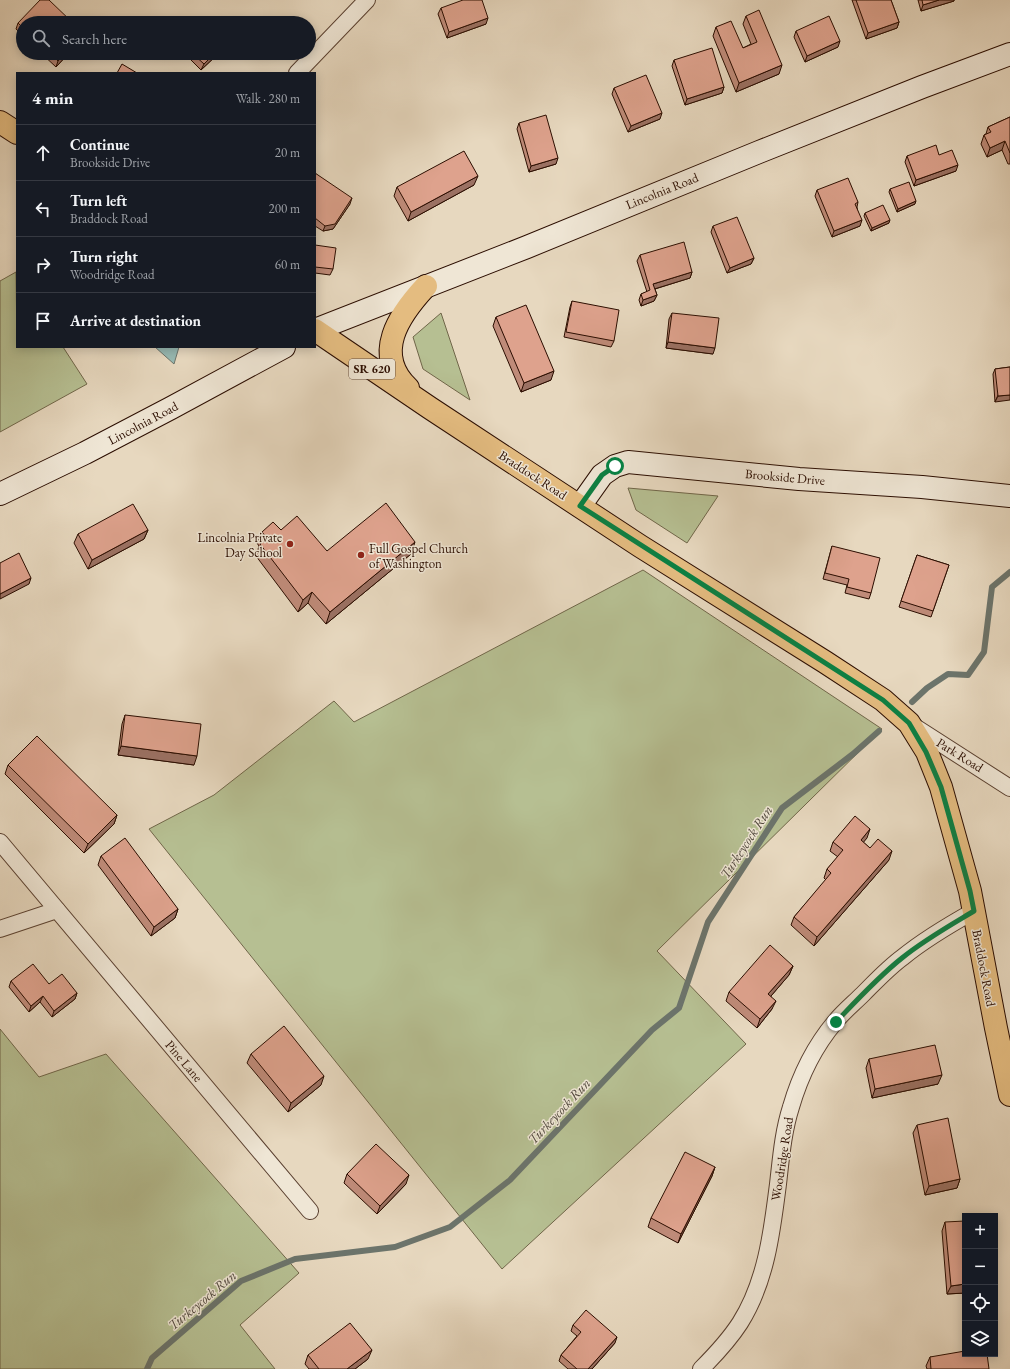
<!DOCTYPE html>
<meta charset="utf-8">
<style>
:root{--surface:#171b24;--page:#20242c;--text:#f1f3f6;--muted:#9ea1a6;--line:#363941}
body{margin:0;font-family:"EB Garamond",serif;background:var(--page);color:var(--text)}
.controls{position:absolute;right:12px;bottom:12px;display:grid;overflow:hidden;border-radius:0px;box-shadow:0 2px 10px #0003}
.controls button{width:36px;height:36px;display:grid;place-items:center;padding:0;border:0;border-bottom:1px solid var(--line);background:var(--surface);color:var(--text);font:20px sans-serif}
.stop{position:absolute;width:12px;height:12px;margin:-9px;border:3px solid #0b8043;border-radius:50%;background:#fff}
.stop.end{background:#0b8043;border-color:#fff;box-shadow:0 1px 4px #0008}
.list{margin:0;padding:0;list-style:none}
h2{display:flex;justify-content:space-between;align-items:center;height:52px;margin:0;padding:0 16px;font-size:17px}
h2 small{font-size:13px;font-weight:400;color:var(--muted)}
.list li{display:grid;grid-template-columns:26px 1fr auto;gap:12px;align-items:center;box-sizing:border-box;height:56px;padding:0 16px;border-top:1px solid var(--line)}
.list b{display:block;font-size:15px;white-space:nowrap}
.list p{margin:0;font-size:13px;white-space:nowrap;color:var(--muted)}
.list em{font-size:13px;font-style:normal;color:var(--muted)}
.icon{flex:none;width:22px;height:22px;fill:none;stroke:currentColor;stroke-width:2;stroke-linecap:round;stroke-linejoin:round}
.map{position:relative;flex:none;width:1010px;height:1369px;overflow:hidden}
.search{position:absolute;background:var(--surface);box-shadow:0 2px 10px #0003;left:16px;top:16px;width:300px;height:44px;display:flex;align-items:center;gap:10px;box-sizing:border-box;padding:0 14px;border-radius:22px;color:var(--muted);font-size:15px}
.panel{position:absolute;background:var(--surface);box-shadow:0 2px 10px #0003;left:16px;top:72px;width:300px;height:276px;border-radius:0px}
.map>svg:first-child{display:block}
</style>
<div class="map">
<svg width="1010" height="1369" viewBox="0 0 1010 1369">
<rect width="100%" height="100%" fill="#e7d8bf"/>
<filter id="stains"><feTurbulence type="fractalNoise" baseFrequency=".005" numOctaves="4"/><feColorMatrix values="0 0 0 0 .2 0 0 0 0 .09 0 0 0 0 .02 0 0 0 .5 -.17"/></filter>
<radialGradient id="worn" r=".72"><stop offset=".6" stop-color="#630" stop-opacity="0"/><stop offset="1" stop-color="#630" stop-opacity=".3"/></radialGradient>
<g fill="#b6bf92" stroke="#706649">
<path d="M16,272L17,347H63L87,384L0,432V281Z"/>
<path d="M441,313L470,400L423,369L413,337Z"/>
<path d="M628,488L718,496L687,543L636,510Z"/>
<path d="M643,570L882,729L657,951L746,1044L502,1269L149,829L214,795L334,701L354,722Z"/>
<path d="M0,1029L39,1077L106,1054L299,1273L240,1325L275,1369H0Z"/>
</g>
<path fill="#97b9b2" stroke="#6c746b" d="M155,347H179L174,364Z"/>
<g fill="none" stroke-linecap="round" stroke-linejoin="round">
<g stroke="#6c746b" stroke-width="6">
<path d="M912,702L927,688L948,674L968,675L984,652L992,587L1010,572"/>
<path d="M147,1369L152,1358L241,1281L295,1259L395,1247L450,1227L510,1180L652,1030L679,1008L708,922L782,808L853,754L879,731"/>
</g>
<g stroke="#5a4030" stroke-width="18">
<g id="street">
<path d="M297,73L367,0"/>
<path d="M912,725L1010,788"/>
<path d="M0,842L310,1211"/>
<path d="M0,929L57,910"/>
<path d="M701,1369C715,1355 729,1340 740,1323C766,1282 772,1232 778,1184C781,1158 783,1132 791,1107C800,1076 814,1047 835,1022C843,1012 854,1003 863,994C876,981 888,968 903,957C925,939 949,925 974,911"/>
</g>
</g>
<g stroke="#2b0d00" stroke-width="24">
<g id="secondary">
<path d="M315,330L527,247L759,152L922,87L1010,54"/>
<path d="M0,494L85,453L171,408L284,347"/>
<path d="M580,506L602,475L615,466L628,462L799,479L922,487L1010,496"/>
</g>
</g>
<g stroke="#2b0d00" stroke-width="24">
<g id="primary">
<path d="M0,122L17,133"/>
<path d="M315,330L430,408L640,546L825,662L883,700L909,723L927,752L941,787L970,891L996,1028L1010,1095"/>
<path d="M408,388C372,354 399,315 426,286"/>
</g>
</g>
<use href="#street" stroke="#efe6d5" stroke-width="16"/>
<use href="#secondary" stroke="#efe6d5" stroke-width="22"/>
<use href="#primary" stroke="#e4bc80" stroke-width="22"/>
</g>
<g fill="#bf8b79" stroke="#2b0d00">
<path d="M852,0H891L899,22L897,28L866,39Z"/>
<path d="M918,0H954V1L921,11Z"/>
<path d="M441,8L486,24L447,38L438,14Z"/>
<path d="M746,16L779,74L736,92L713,36L716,27L743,48L751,44L743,24Z"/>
<path d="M18,23H23V36L16,29Z"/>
<path d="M796,31L838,47L805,62L794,37Z"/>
<path d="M41,53H69L56,67Z"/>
<path d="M184,53H219L201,70Z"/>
<path d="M674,60L724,87L722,93L685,105L672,66Z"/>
<path d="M614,88L660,119L628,132L612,94Z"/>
<path d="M1010,117V164H1008L1002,150L987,157L981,144L984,135L986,134L988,127Z"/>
<path d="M519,123L556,164L529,172L517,129Z"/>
<path d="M939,155L956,171L914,186L905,162L907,156Z"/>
<path d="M315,173L350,204L333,229L323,231L315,226Z"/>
<path d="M474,185L408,221L394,196L397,187Z"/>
<path d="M890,189L915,204L897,212L889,192Z"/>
<path d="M817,190L858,202L857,207L860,226L832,237L815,196Z"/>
<path d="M865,213L889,223L871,231L864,216Z"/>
<path d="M713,226L754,258L751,264L727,273L711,232Z"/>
<path d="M315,245L333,269L330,275L315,273Z"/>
<path d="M640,255L692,272L690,278L655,289L657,295L654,301L641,306L639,300L641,294L647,292L637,261Z"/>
<path d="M572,301L614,341L611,347L564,337L570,307Z"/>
<path d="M672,313L713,354L666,348L669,319Z"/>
<path d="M496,317L551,380L521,392L493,326Z"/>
<path d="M1010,367L995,402L993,374L995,369Z"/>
<path d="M148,530L144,539L88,569L74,543L78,534Z"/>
<path d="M281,530L327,551L411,554L326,624L308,603L298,612L256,556L259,546L257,543L262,532Z"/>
<path d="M832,546L871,593L869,599L845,593L847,585L823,579Z"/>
<path d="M917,555L949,565L931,617L899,607Z"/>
<path d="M125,715L194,765L118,755L122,724Z"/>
<path d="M8,765L117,815L114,824L84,853L5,774Z"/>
<path d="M867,838L863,842L870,848L889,860L814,946L791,925L794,917L826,880L824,878L827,869L838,857L830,851L833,842Z"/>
<path d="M101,856L178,909L175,918L151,936L98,865Z"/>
<path d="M793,966L789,975L771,996L772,1009L757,1028L726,1001L729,992Z"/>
<path d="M11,981L49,984L77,993L75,999L52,1017L40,1002L29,1012L9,987Z"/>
<path d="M251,1054L321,1085L288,1112L247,1063Z"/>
<path d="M869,1059L938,1084L872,1098L866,1068Z"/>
<path d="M917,1125L960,1179L957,1188L925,1195L913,1133Z"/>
<path d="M715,1167L712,1176L678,1243L648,1227L651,1218Z"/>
<path d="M347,1174L406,1184L377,1214L344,1183Z"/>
<path d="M945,1222L965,1293L947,1294L942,1231Z"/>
<path d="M573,1325L615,1343L592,1369H568L559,1361L561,1355L577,1336L571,1331Z"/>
<path d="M308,1355L368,1359L355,1369H309L305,1364Z"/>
<path d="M930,1357L989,1369H927L926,1366Z"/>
</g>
<g fill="#9b7163" stroke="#2b0d00">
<path d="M939,0H954V1L921,11L923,5Z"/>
<path d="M488,18L486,24L447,38L449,32Z"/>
<path d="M899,22L897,28L866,39L868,33Z"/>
<path d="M840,41L838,47L805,62L807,56Z"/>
<path d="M66,53H69L56,67L58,61Z"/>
<path d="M215,53H219L201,70L204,64Z"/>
<path d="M782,65L779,74L736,92L739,83Z"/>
<path d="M724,87L722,93L685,105L687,99Z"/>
<path d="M662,113L660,119L628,132L631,126Z"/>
<path d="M1005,141L1002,150L987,157L990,148Z"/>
<path d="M558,158L556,164L529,172L531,166Z"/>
<path d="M958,165L956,171L914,186L916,180Z"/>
<path d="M478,176L474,185L408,221L411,212Z"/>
<path d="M352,198L350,204L333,229L323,231L325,226Z"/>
<path d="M916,201L915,204L897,212L898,209Z"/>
<path d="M862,220L860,226L832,237L834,231Z"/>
<path d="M890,220L889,223L871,231L872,228Z"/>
<path d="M754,258L751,264L727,273L730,268Z"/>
<path d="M692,272L690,278L651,290L653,284Z"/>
<path d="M657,295L654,301L641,306L643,300Z"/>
<path d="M668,342L715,348L713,354L666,348Z"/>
<path d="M554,371L551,380L521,392L524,383Z"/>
<path d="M1010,395V400L995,402L998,396Z"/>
<path d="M148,530L144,539L88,569L92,560Z"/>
<path d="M415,542L411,554L326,624L330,612Z"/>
<path d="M31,578L29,584L0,599V594Z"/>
<path d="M312,592L308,603L298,612L303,600Z"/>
<path d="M121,746L197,756L194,765L118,755Z"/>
<path d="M117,815L114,824L84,853L88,844Z"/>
<path d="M870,829L867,838L858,849L861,840Z"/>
<path d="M892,851L889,860L814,946L817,937Z"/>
<path d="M178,909L175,918L151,936L154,927Z"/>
<path d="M793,966L789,975L765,1003L768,994Z"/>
<path d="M77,993L75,999L52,1017L54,1011Z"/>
<path d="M43,996L40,1002L29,1012L31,1006Z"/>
<path d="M776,1001L772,1009L757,1028L760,1019Z"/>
<path d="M942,1075L938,1084L872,1098L875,1089Z"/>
<path d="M324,1076L321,1085L288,1112L291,1103Z"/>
<path d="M715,1167L712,1176L678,1243L681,1234Z"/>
<path d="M409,1175L406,1184L377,1214L380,1206Z"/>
<path d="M960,1179L957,1188L925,1195L929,1186Z"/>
<path d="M965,1284V1293L947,1294L951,1286Z"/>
<path d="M617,1337L615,1343L592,1369H588Z"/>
<path d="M372,1350L368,1359L355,1369H347Z"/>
</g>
<g fill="#dea28d" stroke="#2b0d00">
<path d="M40,0H49L73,23H23V28L18,23Z"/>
<path d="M463,0H482L488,18L449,32L441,8Z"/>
<path d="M856,0H891L899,22L868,33Z"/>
<path d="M922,0H939L923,5Z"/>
<path d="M759,10L782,65L739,83L716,27L731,21L743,48L757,42L746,16Z"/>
<path d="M829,16L840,41L807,56L796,31Z"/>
<path d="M213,18L218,23H208Z"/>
<path d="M712,48L724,87L687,99L674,60Z"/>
<path d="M50,53H66L58,61Z"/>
<path d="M192,53H215L204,64Z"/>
<path d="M122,64L137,73H117Z"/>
<path d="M646,75L662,113L631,126L614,88Z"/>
<path d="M546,115L558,158L531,166L519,123Z"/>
<path d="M1010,117V153L1005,141L990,148L984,135L991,132L988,127Z"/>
<path d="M936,145L939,155L952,150L958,165L916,180L907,156Z"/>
<path d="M464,151L478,176L411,212L397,187Z"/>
<path d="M315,173L352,198L335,224L325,226L315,218Z"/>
<path d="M848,178L858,202L855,204L862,220L834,231L817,190Z"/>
<path d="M909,182L916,201L898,209L890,189Z"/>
<path d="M883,205L890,220L872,228L865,213Z"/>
<path d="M737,217L754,258L730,268L713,226Z"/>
<path d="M684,242L692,272L653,284L657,295L643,300L641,294L650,290L640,255Z"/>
<path d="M315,245L336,248L333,269L315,267Z"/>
<path d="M572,301L619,310L614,341L566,332Z"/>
<path d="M526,305L554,371L524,383L496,317Z"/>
<path d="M672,313L719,318L715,348L668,342Z"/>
<path d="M1010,367V395L998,396L995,369Z"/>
<path d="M386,503L415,542L330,612L312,592L303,600L260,544L267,538L262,532L273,522L281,530L297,516L327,551Z"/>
<path d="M133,504L148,530L92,560L78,534Z"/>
<path d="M832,546L880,558L871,593L847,587L849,579L825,573Z"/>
<path d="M19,553L31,578L0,594V563Z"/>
<path d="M917,555L949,565L933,611L901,601Z"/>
<path d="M125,715L201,724L197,756L121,746Z"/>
<path d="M37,736L117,815L88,844L8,765Z"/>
<path d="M855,816L870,829L861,840L870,848L878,839L892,851L817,937L794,917L831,873L827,869L843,850L833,842Z"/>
<path d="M125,838L178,909L154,927L101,856Z"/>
<path d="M770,945L793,966L768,994L776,1001L760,1019L729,992Z"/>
<path d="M33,964L49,984L62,974L77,993L54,1011L43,996L31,1006L11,981Z"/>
<path d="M284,1026L324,1076L291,1103L251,1054Z"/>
<path d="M935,1045L942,1075L875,1089L869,1059Z"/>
<path d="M948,1118L960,1179L929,1186L917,1125Z"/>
<path d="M376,1144L409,1175L380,1206L347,1174Z"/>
<path d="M685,1152L715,1167L681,1234L651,1218Z"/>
<path d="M965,1221V1284L951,1286L945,1222Z"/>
<path d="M586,1310L617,1337L588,1369H577L561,1355L581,1332L573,1325Z"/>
<path d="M350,1323L372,1350L347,1369H319L308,1355Z"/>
<path d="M965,1351V1354H987L989,1369H931L930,1357Z"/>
</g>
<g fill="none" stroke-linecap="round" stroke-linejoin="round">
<path stroke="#0b8043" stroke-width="5" d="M615,466L602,475L580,506L883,700L909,723L926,752L941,787L970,891L974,911C949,926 924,940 902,958C878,977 857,1000 836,1022"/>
</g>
<g fill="#8f2418" stroke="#efe6d5" stroke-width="1.5">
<circle cx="290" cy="544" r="4"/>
<circle cx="361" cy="555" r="4"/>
</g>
<g text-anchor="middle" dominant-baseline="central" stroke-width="3" stroke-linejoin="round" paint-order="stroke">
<rect fill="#efe6d5" stroke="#664e40" stroke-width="1" x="349" y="359" width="46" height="20" rx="3"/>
<g font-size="12" font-weight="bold" fill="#2b0d00">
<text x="372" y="369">SR 620</text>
</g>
<g font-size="13" fill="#2b0d00" stroke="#efe6d5">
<text transform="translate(662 191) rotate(-22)">Lincolnia Road</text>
<text transform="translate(143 423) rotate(-28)">Lincolnia Road</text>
<text transform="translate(533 475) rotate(33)">Braddock Road</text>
<text transform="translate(785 477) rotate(5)">Brookside Drive</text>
<text transform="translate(960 755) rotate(32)">Park Road</text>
<text transform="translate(984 968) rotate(79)">Braddock Road</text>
<text transform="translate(184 1061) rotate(50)">Pine Lane</text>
<text transform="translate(782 1159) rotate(-81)">Woodridge Road</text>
</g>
<g font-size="13" fill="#2b0d00" stroke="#efe6d5" text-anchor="end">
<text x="282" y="537">Lincolnia Private<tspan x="282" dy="15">Day School</tspan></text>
<text x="369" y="548" text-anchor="start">Full Gospel Church<tspan x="369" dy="15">of Washington</tspan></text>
</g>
<g font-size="14" font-style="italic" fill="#51493e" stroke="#efe6d5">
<text transform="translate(746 842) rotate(-57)">Turkeycock Run</text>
<text transform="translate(559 1111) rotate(-47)">Turkeycock Run</text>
<text transform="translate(202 1300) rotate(-40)">Turkeycock Run</text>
</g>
</g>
<rect width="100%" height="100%" filter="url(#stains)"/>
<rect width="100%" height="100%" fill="url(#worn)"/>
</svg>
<div class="controls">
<button>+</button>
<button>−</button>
<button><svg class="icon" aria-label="locate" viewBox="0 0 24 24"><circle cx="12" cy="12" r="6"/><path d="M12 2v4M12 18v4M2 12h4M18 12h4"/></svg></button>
<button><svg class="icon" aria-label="layers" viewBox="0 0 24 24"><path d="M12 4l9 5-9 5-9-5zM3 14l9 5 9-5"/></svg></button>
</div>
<div class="stop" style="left:615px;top:466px"></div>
<div class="stop end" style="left:836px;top:1022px"></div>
<div class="search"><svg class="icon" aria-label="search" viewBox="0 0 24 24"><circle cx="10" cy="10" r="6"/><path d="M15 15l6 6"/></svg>Search here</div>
<section class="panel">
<h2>4 min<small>Walk · 280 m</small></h2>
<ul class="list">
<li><svg class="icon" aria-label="ahead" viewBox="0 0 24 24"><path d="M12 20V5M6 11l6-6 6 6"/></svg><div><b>Continue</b><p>Brookside Drive</p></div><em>20 m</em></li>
<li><svg class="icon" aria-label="left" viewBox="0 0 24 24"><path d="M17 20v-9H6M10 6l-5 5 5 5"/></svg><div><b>Turn left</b><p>Braddock Road</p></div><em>200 m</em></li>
<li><svg class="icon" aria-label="right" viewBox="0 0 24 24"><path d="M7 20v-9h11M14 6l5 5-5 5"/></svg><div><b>Turn right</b><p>Woodridge Road</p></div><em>60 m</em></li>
<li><svg class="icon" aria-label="arrive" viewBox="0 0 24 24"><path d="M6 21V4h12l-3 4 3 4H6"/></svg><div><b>Arrive at destination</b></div></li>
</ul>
</section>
</div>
